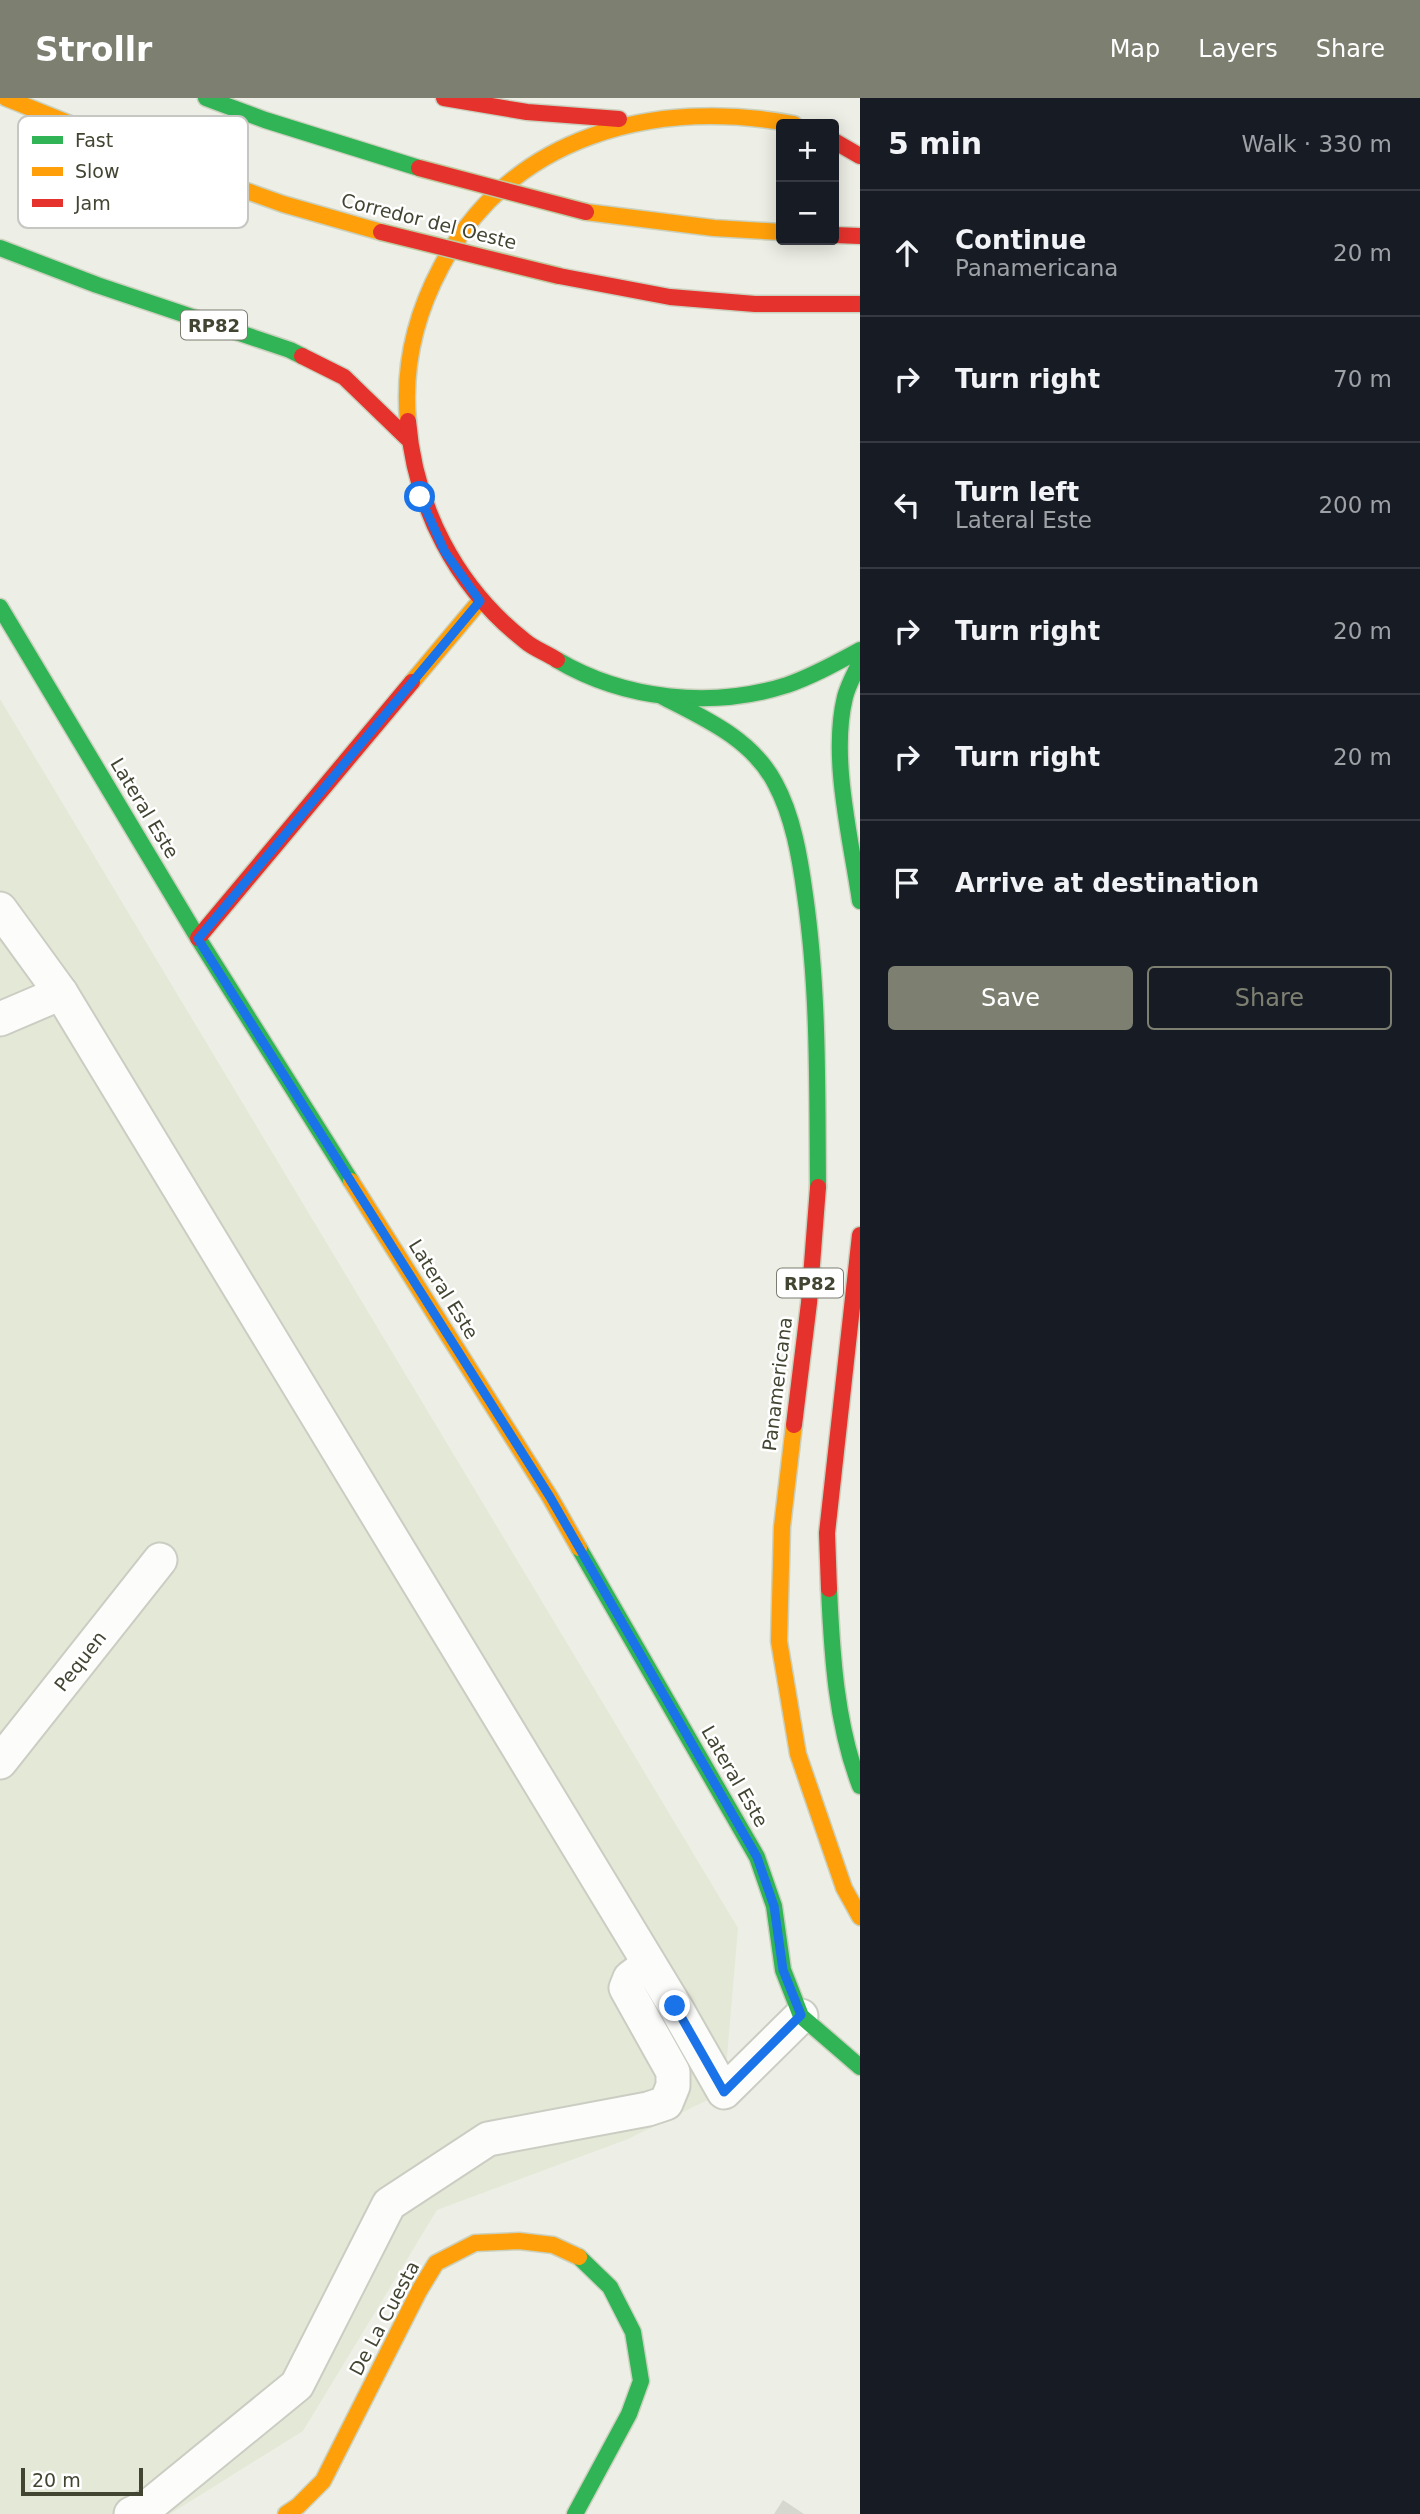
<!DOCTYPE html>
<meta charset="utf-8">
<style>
:root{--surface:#171b24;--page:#242831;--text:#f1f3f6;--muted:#9ea1a6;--line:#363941;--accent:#7d8071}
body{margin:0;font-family:"DejaVu Sans",sans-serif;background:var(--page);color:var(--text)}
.controls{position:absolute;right:21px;top:21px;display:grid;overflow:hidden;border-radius:7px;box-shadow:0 4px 18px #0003}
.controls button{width:63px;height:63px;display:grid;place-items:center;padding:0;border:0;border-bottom:2px solid var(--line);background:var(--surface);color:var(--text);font:35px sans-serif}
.scale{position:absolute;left:21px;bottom:18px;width:122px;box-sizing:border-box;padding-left:7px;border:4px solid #414532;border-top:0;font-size:19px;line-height:24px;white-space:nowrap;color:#414532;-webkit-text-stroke:5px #fff;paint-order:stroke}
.stop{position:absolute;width:21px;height:21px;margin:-16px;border:5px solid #1a73e8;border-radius:50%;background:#fff}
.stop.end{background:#1a73e8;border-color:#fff;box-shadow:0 2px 7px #0008}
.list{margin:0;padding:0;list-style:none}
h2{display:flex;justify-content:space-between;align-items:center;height:91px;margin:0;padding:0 28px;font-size:30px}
h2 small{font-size:23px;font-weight:400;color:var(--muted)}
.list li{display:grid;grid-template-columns:46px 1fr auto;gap:21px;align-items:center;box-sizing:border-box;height:126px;padding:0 28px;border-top:2px solid var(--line)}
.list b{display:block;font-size:26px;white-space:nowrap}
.list p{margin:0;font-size:23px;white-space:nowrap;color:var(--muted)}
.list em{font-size:23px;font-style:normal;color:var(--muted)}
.actions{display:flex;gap:14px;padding:21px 28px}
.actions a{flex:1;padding:16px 0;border:2px solid var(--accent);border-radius:7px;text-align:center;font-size:24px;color:var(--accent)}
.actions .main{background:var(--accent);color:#fff}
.icon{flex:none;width:38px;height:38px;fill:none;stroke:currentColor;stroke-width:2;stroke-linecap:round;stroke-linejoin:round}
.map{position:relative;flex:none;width:860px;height:2416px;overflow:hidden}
header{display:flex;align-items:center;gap:42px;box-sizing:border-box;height:98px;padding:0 35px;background:var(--accent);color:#fff}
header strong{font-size:33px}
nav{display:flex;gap:38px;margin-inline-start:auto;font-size:24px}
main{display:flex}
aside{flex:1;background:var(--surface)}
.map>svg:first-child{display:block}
</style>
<header>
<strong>Strollr</strong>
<nav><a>Map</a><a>Layers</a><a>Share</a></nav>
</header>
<main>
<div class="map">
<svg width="860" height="2416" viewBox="0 0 860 2416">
<rect width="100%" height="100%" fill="#edefe6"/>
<path fill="#e3e8d7" d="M0,601L738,1830L724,1994L628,2041L437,2112L303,2333L170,2416H0Z"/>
<path fill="#d6d8cf" d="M783,2402L804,2416H774Z"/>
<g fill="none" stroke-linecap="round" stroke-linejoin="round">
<g stroke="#cbcdc3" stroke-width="37">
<g id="street">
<path d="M0,811L61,895L675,1908L724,1994L801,1918"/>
<path d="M0,921L61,895"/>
<path d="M0,1664L160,1462"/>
<path d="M131,2416L150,2407L297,2287L389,2106L488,2041L648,2011L666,2005L673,1988V1974L626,1890L630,1880L647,1867"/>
</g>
</g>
<g stroke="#cbd1be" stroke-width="19">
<g id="fast">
<path d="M206,0L265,22L419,70"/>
<path d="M0,150L97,187L290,252L302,258"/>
<path d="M0,509L198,840L351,1083"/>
<path d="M557,562C625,602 712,611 787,587C813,578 836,565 860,552"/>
<path d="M860,564C855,575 848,587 845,599C830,660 851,741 860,803"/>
<path d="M663,599C704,620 752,641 775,685C793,718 800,760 805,797C819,894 817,991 818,1089"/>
<path d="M579,1450L757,1759L774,1808L783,1872L801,1918L860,1969"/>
<path d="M829,1491C832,1557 836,1626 860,1688"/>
<path d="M575,2416L629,2316L641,2283L633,2234L610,2189L579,2159"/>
</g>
</g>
<g stroke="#cbd1be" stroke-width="19">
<g id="slow">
<path d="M6,0L160,62L283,106L381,134"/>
<path d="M586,114L714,130L781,134"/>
<path d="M408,323C403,269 416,216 441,169C511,37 653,0 794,26"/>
<path d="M412,584L480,503"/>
<path d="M351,1083L550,1399L579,1450"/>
<path d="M794,1327L782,1429L779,1543L798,1656L844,1790L860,1819"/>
<path d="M286,2416L298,2408L323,2383L419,2193L436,2165L475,2145L519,2143L553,2147L579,2159"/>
</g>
</g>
<g stroke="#cbd1be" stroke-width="19">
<g id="jam">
<path d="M444,0L527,14L619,21"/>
<path d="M834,43L860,58"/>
<path d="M834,137L860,138"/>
<path d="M559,178L670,199L755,206H860"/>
<path d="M302,258L344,279L407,340"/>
<path d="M408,323C415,409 456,489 525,543C534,551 547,555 557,562"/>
<path d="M198,840L412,584"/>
<path d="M794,1327L809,1205L818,1089"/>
<path d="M829,1491L827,1435L860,1137"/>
</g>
</g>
<use href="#street" stroke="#fcfdfb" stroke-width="33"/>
<use href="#fast" stroke="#30b455" stroke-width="16"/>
<use href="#slow" stroke="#ff9f0a" stroke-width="16"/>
<use href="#jam" stroke="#e5322d" stroke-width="16"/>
<g stroke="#bfca9f" stroke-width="19" stroke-linecap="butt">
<g id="jam-bridge">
<path d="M419,70L586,114"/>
<path d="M381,134L559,178"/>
</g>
</g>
<use href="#jam-bridge" stroke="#e5322d" stroke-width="16"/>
</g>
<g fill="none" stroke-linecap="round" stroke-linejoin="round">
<path stroke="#1a73e8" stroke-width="9" d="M420,399L445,454L480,503L198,841L550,1399L757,1759L774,1808L783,1872L801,1917L724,1994L675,1908"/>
</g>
<g text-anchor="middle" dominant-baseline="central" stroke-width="5" stroke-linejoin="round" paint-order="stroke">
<g fill="#fff" stroke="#7a7d70" stroke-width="2">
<rect x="181" y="212.5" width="66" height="29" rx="5"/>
<rect x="777" y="1170.5" width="66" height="29" rx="5"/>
</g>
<g font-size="18" font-weight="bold" fill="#414532">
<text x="214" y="227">RP82</text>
<text x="810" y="1185">RP82</text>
</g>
<g font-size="19" fill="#414532" stroke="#fff">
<text transform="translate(429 123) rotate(14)">Corredor del Oeste</text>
<text transform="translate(145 710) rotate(59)">Lateral Este</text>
<text transform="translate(444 1191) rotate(58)">Lateral Este</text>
<text transform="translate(777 1286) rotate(-83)">Panamericana</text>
<text transform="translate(80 1563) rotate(-52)">Pequen</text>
<text transform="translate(735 1678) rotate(60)">Lateral Este</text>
<text transform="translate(384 2220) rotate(-62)">De La Cuesta</text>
</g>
</g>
<rect x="18" y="18" width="230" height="112" rx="10" fill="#fff" stroke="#c6c7c2" stroke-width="2"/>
<rect x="32" y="38" width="31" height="8" fill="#30b455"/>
<rect x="32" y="69" width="31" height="9" fill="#ff9f0a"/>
<rect x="32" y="101" width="31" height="8" fill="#e5322d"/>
<g font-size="19" fill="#414532">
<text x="75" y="49">Fast</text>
<text x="75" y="80">Slow</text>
<text x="75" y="112">Jam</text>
</g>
</svg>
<div class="controls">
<button>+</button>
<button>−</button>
</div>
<div class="scale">20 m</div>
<div class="stop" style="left:420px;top:399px"></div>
<div class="stop end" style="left:675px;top:1908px"></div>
</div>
<aside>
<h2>5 min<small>Walk · 330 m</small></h2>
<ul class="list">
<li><svg class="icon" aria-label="ahead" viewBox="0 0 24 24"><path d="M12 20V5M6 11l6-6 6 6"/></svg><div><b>Continue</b><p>Panamericana</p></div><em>20 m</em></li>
<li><svg class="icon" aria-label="right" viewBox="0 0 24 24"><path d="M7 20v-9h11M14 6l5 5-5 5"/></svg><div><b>Turn right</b></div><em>70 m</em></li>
<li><svg class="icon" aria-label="left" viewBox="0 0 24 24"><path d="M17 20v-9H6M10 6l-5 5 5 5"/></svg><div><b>Turn left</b><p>Lateral Este</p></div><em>200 m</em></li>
<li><svg class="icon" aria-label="right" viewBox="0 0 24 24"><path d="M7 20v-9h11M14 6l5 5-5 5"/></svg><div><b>Turn right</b></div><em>20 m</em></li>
<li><svg class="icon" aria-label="right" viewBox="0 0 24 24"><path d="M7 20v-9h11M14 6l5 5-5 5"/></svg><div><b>Turn right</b></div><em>20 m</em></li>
<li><svg class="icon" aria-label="arrive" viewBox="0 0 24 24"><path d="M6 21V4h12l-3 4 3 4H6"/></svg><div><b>Arrive at destination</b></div></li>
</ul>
<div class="actions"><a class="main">Save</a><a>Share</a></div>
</aside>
</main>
